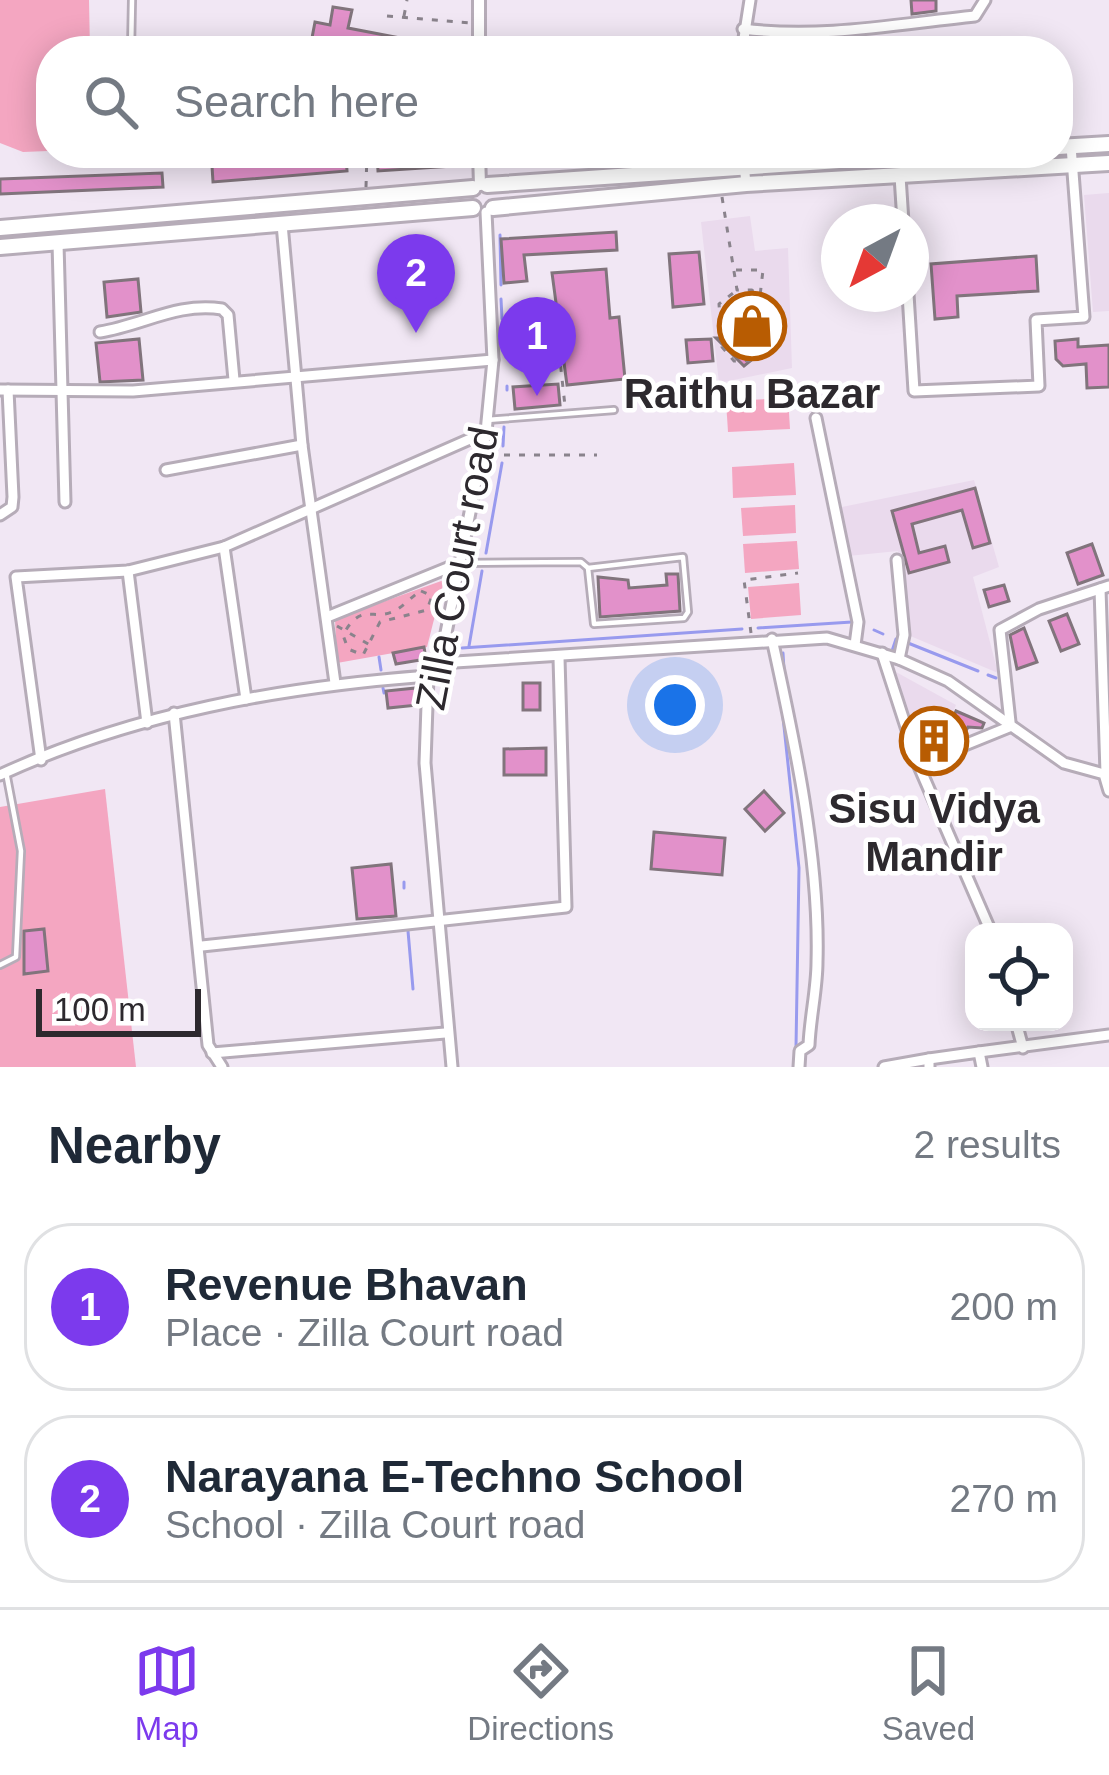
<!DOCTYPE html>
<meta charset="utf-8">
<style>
:root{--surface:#fff;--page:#f6f6f7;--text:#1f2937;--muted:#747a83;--line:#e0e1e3;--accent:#7c3aed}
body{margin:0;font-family:Arial,sans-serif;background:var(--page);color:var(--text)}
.controls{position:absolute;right:36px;bottom:36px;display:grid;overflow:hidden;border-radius:24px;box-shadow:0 6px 30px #0003}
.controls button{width:108px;height:108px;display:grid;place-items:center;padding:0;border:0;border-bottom:3px solid var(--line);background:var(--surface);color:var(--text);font:60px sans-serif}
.compass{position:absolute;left:821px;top:204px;width:108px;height:108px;border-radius:50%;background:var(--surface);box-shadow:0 6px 30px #0003;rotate:221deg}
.scale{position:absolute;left:36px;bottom:30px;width:165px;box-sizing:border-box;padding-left:12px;border:6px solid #2d292e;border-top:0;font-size:33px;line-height:42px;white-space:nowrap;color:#2d292e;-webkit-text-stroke:9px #fff;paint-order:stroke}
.you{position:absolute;left:675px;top:705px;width:42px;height:42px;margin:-30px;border:9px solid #fff;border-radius:50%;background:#1a73e8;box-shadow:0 0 0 18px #1a73e833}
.badge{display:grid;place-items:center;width:78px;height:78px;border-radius:50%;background:var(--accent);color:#fff;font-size:39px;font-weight:700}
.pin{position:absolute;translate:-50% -99px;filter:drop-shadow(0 3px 6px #0008)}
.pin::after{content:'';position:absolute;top:63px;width:42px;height:36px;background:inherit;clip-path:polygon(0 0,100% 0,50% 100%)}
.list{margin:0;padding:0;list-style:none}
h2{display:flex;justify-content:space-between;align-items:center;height:156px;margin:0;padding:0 48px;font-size:51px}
h2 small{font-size:39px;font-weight:400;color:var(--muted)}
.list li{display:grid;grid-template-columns:78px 1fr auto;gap:36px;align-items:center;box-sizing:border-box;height:168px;margin:0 24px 24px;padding:0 24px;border:3px solid var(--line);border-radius:48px}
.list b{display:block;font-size:45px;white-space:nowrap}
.list p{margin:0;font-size:39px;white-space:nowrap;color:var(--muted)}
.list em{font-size:39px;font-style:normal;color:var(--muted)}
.icon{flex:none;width:66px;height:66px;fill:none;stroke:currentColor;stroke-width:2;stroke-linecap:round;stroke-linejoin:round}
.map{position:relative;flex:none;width:1109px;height:1067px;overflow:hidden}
.search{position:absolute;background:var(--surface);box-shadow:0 6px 30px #0003;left:36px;right:36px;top:36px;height:132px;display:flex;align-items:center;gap:30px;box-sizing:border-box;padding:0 42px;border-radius:48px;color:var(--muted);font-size:45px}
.sheet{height:540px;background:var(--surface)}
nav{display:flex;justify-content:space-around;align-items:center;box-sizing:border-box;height:168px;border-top:3px solid var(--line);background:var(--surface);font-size:33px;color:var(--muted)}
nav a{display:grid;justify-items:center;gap:6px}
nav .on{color:var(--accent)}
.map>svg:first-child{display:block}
</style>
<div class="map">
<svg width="1109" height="1067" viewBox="0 0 1109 1067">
<rect width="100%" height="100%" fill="#f1e7f4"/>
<g fill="#eadaed">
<path d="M1109,193V311L1093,312L1084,195Z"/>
<path d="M750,216L755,251L788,248L792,368L719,383L701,222Z"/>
<path d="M974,480L999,567L973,577L998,673L908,635L898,551L848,556L837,508Z"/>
<path d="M896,672L956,705L946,728L959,743L921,754Z"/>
</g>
<g fill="#f4a6c1">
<path d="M0,0H89L90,51H51L48,151L23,152L0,143Z"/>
<path d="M788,398L790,429L728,432L726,401Z"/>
<path d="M794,463L796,495L733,498L732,467Z"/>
<path d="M795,505L796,533L743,536L741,508Z"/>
<path d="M797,541L799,569L745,573L743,544Z"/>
<path d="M444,580L427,647L337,663L335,619Z"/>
<path d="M799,583L801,615L751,619L748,587Z"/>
<path d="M105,789L136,1067H0V807Z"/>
</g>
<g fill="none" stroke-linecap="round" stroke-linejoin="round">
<g stroke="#989aee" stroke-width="3">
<path d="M500,235L501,285"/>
<path d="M501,299L502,319"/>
<path d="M507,386V390"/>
<path d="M503,446L504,427"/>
<path d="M486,553L502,463"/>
<path d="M758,628L852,622"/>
<path d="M874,630L883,634"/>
<path d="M908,643L978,671"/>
<path d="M469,646L482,571"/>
<path d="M462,648L742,629"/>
<path d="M892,651L896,639"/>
<path d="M783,653L784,670"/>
<path d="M379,657L381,670"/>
<path d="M891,665L897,684"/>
<path d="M988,675L996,678"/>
<path d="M383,688L384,693"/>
<path d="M781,698L799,868L796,1047"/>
<path d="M404,888V882"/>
<path d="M408,931L413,989"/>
</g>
</g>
<g fill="#e291ca" stroke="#81747c" stroke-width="3">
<path d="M911,0H936V11L912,14Z"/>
<path d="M333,7L352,10L348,28L400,38L398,51H325L326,46L311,43L315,22L330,25Z"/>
<path d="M451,153L452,166L378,171L377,154Z"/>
<path d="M346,155L347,171L213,182L212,166Z"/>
<path d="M162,173L163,187L0,194V179Z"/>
<path d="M616,232L617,250L524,255L527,281L504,283L501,239Z"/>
<path d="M699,252L704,304L673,307L669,254Z"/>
<path d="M1036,256L1038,291L957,296L958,317L935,319L931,264Z"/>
<path d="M606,269L610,318L619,317L625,379L567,385L552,273Z"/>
<path d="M138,279L141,312L107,317L104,282Z"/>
<path d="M750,295L764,318L747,304L735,307L736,346L746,357L763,321L765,349L744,366L716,338H726V305L736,296Z"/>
<path d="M139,339L143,380L100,382L96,343Z"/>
<path d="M711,339L713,361L688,363L686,340Z"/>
<path d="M1078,339V347L1109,345V387L1087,388L1086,364L1063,366L1056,359L1055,341Z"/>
<path d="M558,384L560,405L515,409L513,387Z"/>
<path d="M975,488L990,543L973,548L962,510L912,524L919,553L945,546L949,562L909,573L892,511Z"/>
<path d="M1092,544L1103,575L1078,584L1067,553Z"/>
<path d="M666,574H678L680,611L600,617L598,577L628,580L629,588L667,585Z"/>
<path d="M1004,585L1009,601L989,607L984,590Z"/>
<path d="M1067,614L1079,644L1061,651L1049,621Z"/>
<path d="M1024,628L1037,662L1017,669L1010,635Z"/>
<path d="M424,647L426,659L396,664L393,653Z"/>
<rect x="523" y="683" width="17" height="27"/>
<path d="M416,688L418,705L388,708L386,691Z"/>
<path d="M956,711L984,723L982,728L968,727L963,736L948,730Z"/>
<path d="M936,728L941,745L924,752L919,738Z"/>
<path d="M546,748V775H504V749Z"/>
<path d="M764,791L784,813L765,831L745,809Z"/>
<path d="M654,832L725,838L722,875L651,869Z"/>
<path d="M391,864L396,916L357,919L352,868Z"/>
<path d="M44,929L48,971L24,974V931Z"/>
</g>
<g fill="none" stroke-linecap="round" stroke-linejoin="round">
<g stroke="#b6acb8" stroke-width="10">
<g id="service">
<path d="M131,51L132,0"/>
<path d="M487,420L614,410"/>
<path d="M460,563L581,562L588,568L683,557L688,612L684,618L594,624L588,568"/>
<path d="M0,965L16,957L21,851L6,772"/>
</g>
</g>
<g stroke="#b6acb8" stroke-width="15">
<g id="minor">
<path d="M743,29C822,39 897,24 975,16L985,0"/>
<path d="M742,51L750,0"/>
<path d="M743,153L746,184"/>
<path d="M900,176L903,222"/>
<path d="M282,224L302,445L335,683"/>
<path d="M58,243L65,502"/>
<path d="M908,294L914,391L1039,386L1036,320L1084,317L1071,146"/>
<path d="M100,332C143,325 178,302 222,309L228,315L234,380"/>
<path d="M0,390L133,391L493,360"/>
<path d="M816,418L858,622L855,645"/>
<path d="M166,470L302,445"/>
<path d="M0,515L12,507L13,497L8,390"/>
<path d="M224,547L246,699"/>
<path d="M897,560L904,635L899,659"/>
<path d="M128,571L147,723"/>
<path d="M1100,589L1106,773"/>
<path d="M327,617L460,563"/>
<path d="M772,639C794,739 820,859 817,962C817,989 810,1018 809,1045L800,1051L799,1067"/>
<path d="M882,653L918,764L991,932"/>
<path d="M440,663L827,638L899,659L948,681L1064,763L1104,774L1109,791"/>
<path d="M174,713L208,1045L222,1067"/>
<path d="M1010,722L1000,630L1039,609L1109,586"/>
<path d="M41,760L16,577L128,571L224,547L486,432"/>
<path d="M918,764L1009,727"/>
<path d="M0,775C134,713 282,687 428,676"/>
<path d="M202,946L566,907L559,658"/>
<path d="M1016,1022L1023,1048"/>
<path d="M979,1052L1109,1035"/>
<path d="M212,1053L445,1033"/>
<path d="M452,1067L425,763L428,676L440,663L486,432L493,360L486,212"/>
<path d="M884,1067L929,1059"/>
<path d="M929,1067V1059L979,1052L982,1067"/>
</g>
</g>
<g stroke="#b6acb8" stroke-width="16">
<g id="tertiary">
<path d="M479,51V0"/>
<path d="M479,153L480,185"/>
</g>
</g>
<g stroke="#b6acb8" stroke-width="20">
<g id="primary">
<path d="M1058,147L1109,144"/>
<path d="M487,185L957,153"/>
<path d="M493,208L746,184L1109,163"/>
<path d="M0,228L473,188"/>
<path d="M0,247L473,208"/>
</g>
</g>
<g stroke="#8a838c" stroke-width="3" stroke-dasharray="6 9" stroke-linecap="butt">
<path d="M387,16L471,23"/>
<path d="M404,16L407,0"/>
<path d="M366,187L367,153"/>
<path d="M722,197L737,290H752L766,305L769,344L757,360L734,361L722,347L719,304L737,290"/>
<path d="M736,270H763L760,296"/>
<path d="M740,306L751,314L753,339L744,349L737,340Z"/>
<path d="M723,326L767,325"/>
<path d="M559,351L565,406"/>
<path d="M489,455H597"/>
<path d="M421,591L432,596L427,610L380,622L363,655L348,649L343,635C362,600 373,623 396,610C405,605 412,596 421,591Z"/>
<path d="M337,626L370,645"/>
<path d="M751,633L744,580L798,573"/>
</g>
<use href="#service" stroke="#fff" stroke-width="4.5"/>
<use href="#minor" stroke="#fff" stroke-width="9"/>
<use href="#tertiary" stroke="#fff" stroke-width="10"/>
<use href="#primary" stroke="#fff" stroke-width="14"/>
</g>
<defs>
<g id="shop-ring" transform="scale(3.45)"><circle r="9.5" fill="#fff" stroke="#b85c02" stroke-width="1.5"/><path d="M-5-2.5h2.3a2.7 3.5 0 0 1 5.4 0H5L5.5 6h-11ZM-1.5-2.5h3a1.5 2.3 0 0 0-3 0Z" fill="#b85c02"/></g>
<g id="building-ring" transform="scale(3.45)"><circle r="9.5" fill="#fff" stroke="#b85c02" stroke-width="1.5"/><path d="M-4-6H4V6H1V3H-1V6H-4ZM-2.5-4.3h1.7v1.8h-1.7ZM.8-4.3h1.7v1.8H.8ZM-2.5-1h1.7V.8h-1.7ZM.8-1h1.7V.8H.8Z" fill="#b85c02"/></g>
</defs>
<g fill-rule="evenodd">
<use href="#shop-ring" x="752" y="326"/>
<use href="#building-ring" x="934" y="741"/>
</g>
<g text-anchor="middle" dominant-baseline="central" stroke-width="9" stroke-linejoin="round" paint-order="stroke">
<g font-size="42" font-weight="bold" fill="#2d292e" stroke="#fff">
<text x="752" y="393">Raithu Bazar</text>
<text x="934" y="808">Sisu Vidya<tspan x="934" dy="48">Mandir</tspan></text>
</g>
<g font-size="42" fill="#2d292e" stroke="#fff">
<text transform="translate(457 568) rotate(-79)">Zilla Court road</text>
</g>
</g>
</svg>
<div class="controls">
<button><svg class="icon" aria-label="locate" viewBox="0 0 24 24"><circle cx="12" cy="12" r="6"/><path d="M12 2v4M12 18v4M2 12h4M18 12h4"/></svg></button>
</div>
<svg class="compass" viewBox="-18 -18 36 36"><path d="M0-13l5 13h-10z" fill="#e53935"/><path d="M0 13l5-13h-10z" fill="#747a83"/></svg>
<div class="scale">100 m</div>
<div class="you"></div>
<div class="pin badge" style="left:537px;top:396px">1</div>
<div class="pin badge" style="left:416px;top:333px">2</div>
<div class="search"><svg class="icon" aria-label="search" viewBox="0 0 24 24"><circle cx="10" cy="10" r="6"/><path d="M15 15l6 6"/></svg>Search here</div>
</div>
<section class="sheet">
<h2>Nearby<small>2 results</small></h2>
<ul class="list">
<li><span class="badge">1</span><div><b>Revenue Bhavan</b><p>Place · Zilla Court road</p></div><em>200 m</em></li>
<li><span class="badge">2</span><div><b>Narayana E-Techno School</b><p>School · Zilla Court road</p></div><em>270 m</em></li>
</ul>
</section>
<nav>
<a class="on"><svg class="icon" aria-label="map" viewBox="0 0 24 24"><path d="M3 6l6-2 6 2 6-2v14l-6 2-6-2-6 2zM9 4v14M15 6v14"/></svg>Map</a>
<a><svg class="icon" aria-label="directions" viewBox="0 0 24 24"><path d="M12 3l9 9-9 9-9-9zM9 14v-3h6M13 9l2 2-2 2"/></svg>Directions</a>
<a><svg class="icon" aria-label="saved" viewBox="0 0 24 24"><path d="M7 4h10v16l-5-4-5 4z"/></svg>Saved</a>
</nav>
